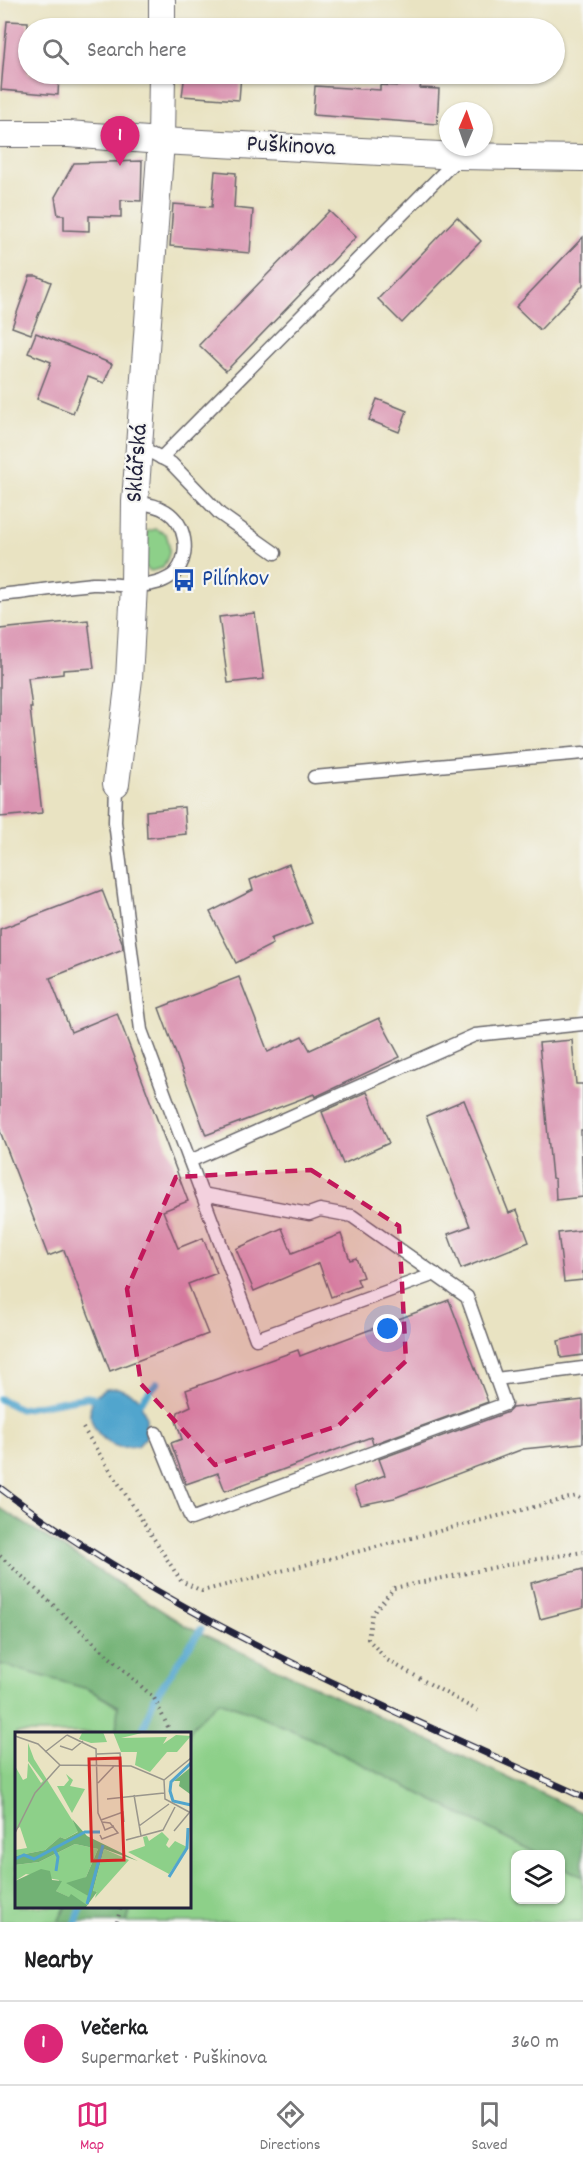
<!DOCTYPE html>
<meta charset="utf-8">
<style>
:root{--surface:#fff;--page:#f2f2f2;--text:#202124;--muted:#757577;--line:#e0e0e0;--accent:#db2777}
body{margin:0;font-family:Dekko,sans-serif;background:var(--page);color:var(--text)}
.controls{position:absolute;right:18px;bottom:18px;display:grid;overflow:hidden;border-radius:12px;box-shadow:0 2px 4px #0004}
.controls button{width:54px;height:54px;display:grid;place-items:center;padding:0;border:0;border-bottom:2px solid var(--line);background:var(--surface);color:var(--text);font:30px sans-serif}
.compass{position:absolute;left:439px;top:102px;width:54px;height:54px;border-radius:50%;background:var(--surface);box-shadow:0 2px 4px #0004;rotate:2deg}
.you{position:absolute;left:388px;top:1329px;width:21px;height:21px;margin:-15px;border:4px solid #fff;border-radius:50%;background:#1a73e8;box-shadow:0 0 0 9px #1a73e833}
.badge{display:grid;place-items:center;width:39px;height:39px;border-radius:50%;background:var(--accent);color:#fff;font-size:20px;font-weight:700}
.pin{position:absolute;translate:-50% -50px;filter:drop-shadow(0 2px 3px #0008)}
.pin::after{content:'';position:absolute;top:32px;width:21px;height:18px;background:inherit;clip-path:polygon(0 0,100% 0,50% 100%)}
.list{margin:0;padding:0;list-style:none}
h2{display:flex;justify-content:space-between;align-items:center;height:78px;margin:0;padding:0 24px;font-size:26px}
h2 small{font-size:20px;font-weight:400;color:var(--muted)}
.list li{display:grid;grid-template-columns:39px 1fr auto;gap:18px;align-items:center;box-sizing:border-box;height:84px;padding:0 24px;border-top:2px solid var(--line)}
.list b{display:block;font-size:22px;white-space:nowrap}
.list p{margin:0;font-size:20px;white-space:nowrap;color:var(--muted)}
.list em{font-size:20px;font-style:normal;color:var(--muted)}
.icon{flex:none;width:33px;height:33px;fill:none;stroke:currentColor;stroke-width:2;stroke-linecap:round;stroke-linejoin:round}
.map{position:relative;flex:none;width:583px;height:1922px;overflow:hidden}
.search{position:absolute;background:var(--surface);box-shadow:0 2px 4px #0004;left:18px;right:18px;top:18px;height:66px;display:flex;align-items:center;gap:15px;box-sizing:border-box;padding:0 21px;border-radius:33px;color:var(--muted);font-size:22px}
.sheet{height:162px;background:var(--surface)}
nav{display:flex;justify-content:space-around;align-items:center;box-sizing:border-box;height:84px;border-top:2px solid var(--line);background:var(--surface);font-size:16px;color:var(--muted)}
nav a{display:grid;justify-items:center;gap:3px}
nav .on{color:var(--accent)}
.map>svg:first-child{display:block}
</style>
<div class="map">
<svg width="583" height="1922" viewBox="0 0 583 1922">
<rect width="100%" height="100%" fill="#f6f6f2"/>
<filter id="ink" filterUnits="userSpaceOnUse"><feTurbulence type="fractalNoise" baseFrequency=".0167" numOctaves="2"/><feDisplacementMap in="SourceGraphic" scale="12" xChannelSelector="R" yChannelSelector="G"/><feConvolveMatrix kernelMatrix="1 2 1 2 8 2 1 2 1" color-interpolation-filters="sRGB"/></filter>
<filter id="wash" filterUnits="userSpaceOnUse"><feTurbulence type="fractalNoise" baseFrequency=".008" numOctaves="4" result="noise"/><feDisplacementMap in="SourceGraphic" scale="24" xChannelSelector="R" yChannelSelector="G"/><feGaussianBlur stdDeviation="1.35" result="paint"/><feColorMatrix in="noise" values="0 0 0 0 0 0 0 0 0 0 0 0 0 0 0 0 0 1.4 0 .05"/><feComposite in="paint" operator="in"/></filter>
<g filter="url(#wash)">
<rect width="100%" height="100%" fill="#e9e3c2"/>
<g fill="#8dd089" stroke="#587962" stroke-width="1.5">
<path d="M155,529L166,534C171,548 171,555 162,568L151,571L144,567L147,531Z"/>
<path d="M0,1664L88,1689L118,1707L116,1733H16V1906H66L58,1922H0Z"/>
<path d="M219,1701L265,1717L314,1740L539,1854H516V1900H560L561,1866L583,1877V1922H127L131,1906H189V1734L193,1726Z"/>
</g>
<g fill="#72b275" stroke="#4a6a58" stroke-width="1.5">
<path d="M0,1508L186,1626L583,1813V1877L561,1866L560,1854H539L314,1740L251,1712L219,1701L193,1726L189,1734L116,1733L118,1706L88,1689L0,1664Z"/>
<path d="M66,1906H131L127,1922H58Z"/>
</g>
<path fill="#51a5cd" stroke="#3a6484" stroke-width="1.5" d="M118,1388L137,1396L146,1416V1437L138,1446C132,1446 125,1448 119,1447C94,1441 77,1404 104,1390C108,1388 114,1388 118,1388Z"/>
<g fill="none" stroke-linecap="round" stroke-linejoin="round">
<g stroke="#51a5cd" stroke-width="7">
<path d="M0,1399L20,1409L87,1397L105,1400"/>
<path d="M135,1408L157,1383"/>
<path d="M142,1733L154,1698L201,1629"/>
<path d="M76,1922L82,1906"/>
</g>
</g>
<g id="blocks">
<g fill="#da93b0">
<path d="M7,21L28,22V74H59L58,95L1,90Z"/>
<path d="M185,74H241L239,100L182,96Z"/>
<path d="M400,83L421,84L420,88L439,89L437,124L313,115L315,86L380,90V85L400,86Z"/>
<path d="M142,161L141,201L121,200V217L89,216V231L64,230V215H58L55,197L74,163Z"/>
<path d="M215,171L236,173L234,208L253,210L250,253L170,246L173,204L212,207Z"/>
<path d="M329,211L356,237L226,371L199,345Z"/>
<path d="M457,217L481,241L402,323L378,299Z"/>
<path d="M583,237V285L540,330L516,307Z"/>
<path d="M30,276H37L51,282L31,334L12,327Z"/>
<path d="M36,333L112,364L104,383L88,377L73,413L37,399L51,362L28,353Z"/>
<path d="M377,399L407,411L399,432L369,420Z"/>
<path d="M255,613L264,679L228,683L219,617Z"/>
<path d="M88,620L94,668L63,670V674L28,678L32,708H30L42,813L0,817V629Z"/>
<path d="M184,807L186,834L147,838L146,811Z"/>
<path d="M289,864L312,923L270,939L273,944L236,963L210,912L253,890L250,880Z"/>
<path d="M102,890L122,942L123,949L50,978L71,1032L117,1013L188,1201L163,1211L178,1248L203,1238L217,1273L188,1284L208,1334L110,1371L64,1250L48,1256L0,1131V929Z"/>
<path d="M239,977L268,1052L302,1036L310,1050L379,1018L400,1057L315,1097L314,1094L206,1135L159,1008Z"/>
<path d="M572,1040L576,1084H583V1130H581L583,1197L556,1200L555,1179L552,1178L539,1043Z"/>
<path d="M367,1092L389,1143L343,1164L322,1112Z"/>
<path d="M464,1100L509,1213L517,1210L529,1242L461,1269L448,1234L470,1226L426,1116Z"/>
<path d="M282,1228L292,1253L341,1234L350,1260L356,1258L363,1277L357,1279L360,1286L331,1297L319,1263L254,1291L236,1249Z"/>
<path d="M583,1230V1280L564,1282L558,1233Z"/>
<path d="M449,1300L488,1402L373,1444L371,1437L225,1491L218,1473L186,1484L171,1443L182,1439L176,1421L178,1412L191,1406L186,1390L298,1350L300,1356Z"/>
<path d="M583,1335V1355L561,1358L558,1341Z"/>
<path d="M583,1400V1443L523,1449L394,1498L361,1505L354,1487L385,1475L379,1459L508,1412L512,1408Z"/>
<path d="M583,1569V1608L540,1619L531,1583Z"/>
</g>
</g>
</g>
<g filter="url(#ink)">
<use href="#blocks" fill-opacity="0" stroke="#68666a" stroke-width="1.5"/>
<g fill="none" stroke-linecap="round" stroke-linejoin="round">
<g stroke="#68666a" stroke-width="15">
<g id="lane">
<path d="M139,446L171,463L220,514L275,553"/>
<path d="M161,458L459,157"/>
<path d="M0,595C31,592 61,587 92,584C113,583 136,589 156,583C162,582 173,576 176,572C191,553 186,524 166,511C157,505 146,504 135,502"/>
<path d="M314,777L583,753"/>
<path d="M116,784L115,822L141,1030L202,1194L309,1214L320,1210L352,1216L467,1297L505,1404L191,1519L156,1433"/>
<path d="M190,1161L475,1035L583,1024"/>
<path d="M202,1194L256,1339L435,1274"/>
<path d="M496,1379L583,1368"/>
</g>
</g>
<g stroke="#68666a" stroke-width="28">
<g id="street">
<path d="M162,28V0"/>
<path d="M0,134H68L161,141L460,156L583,158"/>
<path d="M116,784L129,679L134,586L135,502L161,141L162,74"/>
</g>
</g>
<g stroke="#68666a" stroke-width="4" stroke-dasharray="1.5 4.5" stroke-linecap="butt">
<path d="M83,1428L181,1581L202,1591L577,1496L583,1500"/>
<path d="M0,1556L154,1698L168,1727L167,1733"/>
<path d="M478,1711L387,1660L368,1639L372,1614L394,1588L526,1561L583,1552"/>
<path d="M117,1922L121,1906"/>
</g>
<use href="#lane" stroke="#fff" stroke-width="12"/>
<use href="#street" stroke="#fff" stroke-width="26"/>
<g stroke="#22223b" stroke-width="7">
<path id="rail" d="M0,1488C177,1622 383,1705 583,1797"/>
</g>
<use href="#rail" stroke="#f6f6f2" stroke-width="4.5" stroke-dasharray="14" stroke-linecap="butt"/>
</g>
</g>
<path fill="#c2185b" fill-opacity="0.2" stroke="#c2185b" stroke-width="4.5" stroke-dasharray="12 8" stroke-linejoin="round" d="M311,1170L399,1226L406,1361L338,1426L215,1465L141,1384L127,1289L176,1177Z"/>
<defs>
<g id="bus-bare" transform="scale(1.8)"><path d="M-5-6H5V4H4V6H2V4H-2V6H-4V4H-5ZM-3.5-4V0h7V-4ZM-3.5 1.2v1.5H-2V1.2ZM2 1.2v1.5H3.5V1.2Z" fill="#1a4fb4" stroke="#f6f6f2" stroke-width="2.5" paint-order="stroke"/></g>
</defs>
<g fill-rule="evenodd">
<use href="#bus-bare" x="184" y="580"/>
</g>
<g text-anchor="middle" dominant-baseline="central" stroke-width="4.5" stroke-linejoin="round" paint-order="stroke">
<g font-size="24" fill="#22223b" stroke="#f6f6f2">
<text transform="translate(291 147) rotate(3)">Puškinova</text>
<text transform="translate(138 463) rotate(-86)">Sklářská</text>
</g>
<g font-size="24" fill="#164399" stroke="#f6f6f2" text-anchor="start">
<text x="202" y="580">Pilínkov</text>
</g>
</g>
<g transform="translate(15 1732)">
<rect width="176" height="176" fill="#e9e3c2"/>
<path d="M54,0H88L92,10L76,11L64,7L67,1ZM98,0H131L106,6L152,5L148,12L161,3L176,4L162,20H152L135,40L120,33L122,20H106ZM13,11L19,27L64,99L50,107L45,105L30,118L0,124V118L12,116L5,95L0,98V34L8,48L12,46L13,31L26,51L28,49L13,29ZM51,42L58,48L55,54L70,57L57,81L42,54H49L54,48ZM147,100L154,107L151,113L154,116L160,109L172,115L154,142L113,120L130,114L128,105L132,104L134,109ZM60,112L83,117L71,145L58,152L73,164L72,174L41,159L44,148L11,142L0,149V133L24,130ZM89,117L114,128L80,166L82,159L80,162L78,159Z" fill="#8dd089"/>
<path d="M175,36V62L164,54L165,49H159ZM57,87L72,104L123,129L89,117L78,159L82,160L71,175H0V149L26,137L35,139L37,148L47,149L41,159L54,165L56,162L72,173L73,164L51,151L71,145L83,117L60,112L24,130L0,133V124L30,118L45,105L50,107L63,100Z" fill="#72b275"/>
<path fill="none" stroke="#51a5cd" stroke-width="3" d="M176,31L156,50L155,59L158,69L176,73M38,115L43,125L41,139M0,127L9,123L19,127L70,100H85M154,145L172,116L173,96M72,172L88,113"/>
<path fill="none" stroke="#99968c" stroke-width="1.5" d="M52,3L81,17L83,81L87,90L95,91L103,101L87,107L85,103M0,4L23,12L45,33L116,34L149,48M45,14L57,18L68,9M30,20L52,3M82,22L105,21L106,34M149,48L150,67L176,81M149,48L176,26M83,51L99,34M119,63L126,104M92,67L149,61M86,88L108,80L109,90M87,90L90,98L99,94M124,94L154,72M159,99L174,81M0,101L20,61L45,33M111,108L148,98L160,75"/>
<path fill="#d62828" fill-opacity="0.15" stroke="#d62828" stroke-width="3" d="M105,26L109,128L77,129L74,27Z"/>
<rect width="176" height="176" fill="none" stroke="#22223b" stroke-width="3"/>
</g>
</svg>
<div class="controls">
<button><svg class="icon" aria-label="layers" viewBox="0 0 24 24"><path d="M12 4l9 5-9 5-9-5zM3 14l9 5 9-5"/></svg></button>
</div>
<svg class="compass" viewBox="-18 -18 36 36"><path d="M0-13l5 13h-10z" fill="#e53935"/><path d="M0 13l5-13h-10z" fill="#757577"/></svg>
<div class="you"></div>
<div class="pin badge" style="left:120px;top:166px">1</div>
<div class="search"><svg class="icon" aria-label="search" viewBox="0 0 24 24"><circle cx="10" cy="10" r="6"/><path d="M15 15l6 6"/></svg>Search here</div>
</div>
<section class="sheet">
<h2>Nearby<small></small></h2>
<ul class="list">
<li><span class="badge">1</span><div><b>Večerka</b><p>Supermarket · Puškinova</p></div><em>360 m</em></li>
</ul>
</section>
<nav>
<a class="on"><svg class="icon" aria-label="map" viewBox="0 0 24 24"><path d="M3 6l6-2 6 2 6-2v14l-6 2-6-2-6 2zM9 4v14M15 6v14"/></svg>Map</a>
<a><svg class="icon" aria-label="directions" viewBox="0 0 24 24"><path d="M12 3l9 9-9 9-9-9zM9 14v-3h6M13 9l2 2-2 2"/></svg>Directions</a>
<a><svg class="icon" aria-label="saved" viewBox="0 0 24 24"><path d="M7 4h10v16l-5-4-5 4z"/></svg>Saved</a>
</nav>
